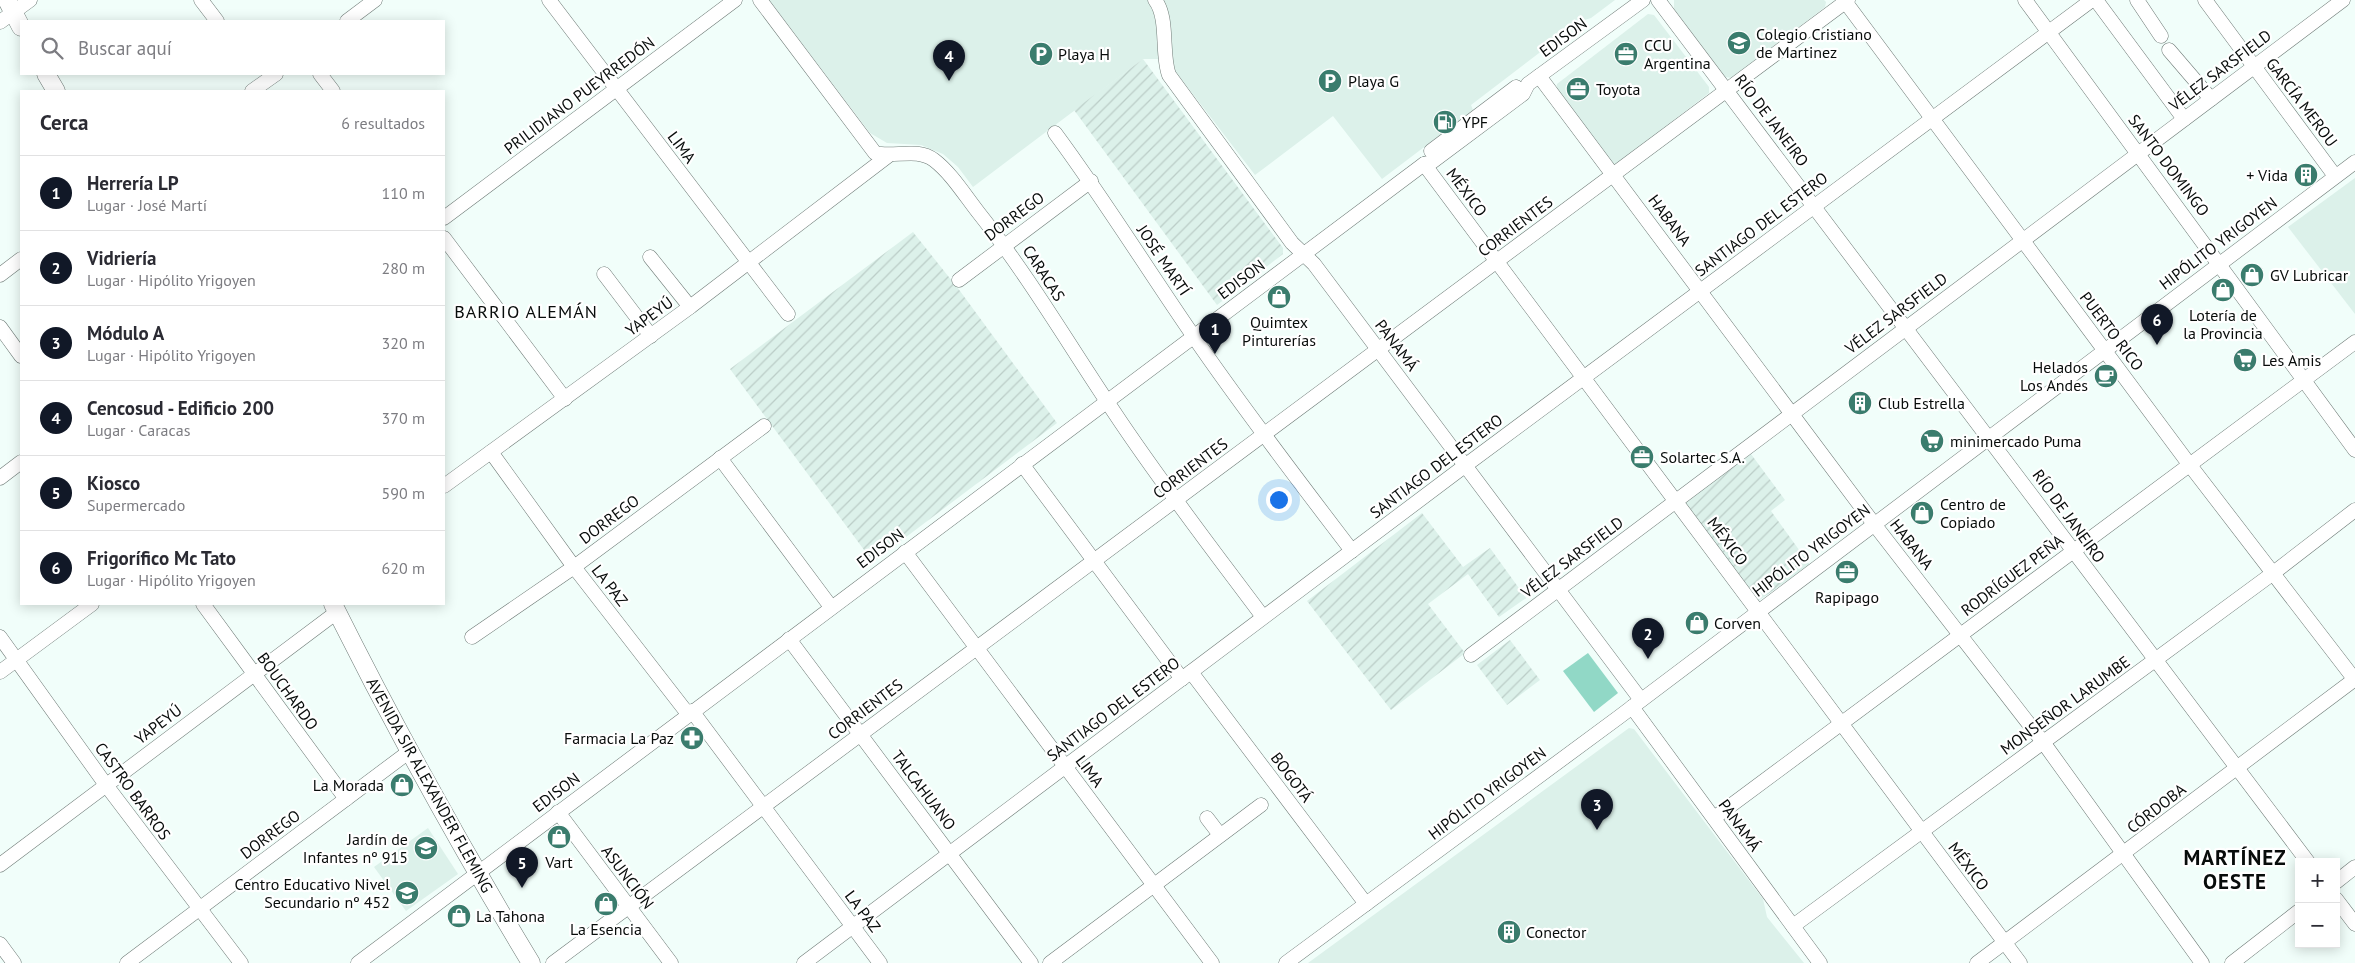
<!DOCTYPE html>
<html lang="es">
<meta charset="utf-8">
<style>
:root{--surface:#fff;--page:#f7f7f7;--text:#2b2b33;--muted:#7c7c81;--line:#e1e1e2;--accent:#111827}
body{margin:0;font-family:"PT Sans",sans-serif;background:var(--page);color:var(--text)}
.controls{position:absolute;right:15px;bottom:15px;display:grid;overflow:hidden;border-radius:0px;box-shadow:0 2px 12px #0003}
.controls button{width:45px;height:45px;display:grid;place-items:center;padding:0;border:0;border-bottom:1px solid var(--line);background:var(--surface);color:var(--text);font:25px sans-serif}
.you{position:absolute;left:1278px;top:499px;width:18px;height:18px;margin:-12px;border:4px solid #fff;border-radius:50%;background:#1a73e8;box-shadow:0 0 0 8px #1a73e833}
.badge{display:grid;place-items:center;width:32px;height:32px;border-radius:50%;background:var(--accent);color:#fff;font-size:16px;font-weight:700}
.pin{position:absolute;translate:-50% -41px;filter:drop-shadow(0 1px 2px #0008)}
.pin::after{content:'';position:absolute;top:26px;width:18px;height:15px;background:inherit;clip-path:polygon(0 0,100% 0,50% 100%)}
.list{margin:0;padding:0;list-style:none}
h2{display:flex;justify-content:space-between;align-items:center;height:65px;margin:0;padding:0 20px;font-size:21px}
h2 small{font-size:16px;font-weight:400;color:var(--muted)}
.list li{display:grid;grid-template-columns:32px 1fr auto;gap:15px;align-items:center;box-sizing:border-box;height:75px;padding:0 20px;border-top:1px solid var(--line)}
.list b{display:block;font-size:19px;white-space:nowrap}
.list p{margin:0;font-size:16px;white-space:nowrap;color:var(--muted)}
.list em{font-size:16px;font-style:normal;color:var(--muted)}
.icon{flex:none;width:28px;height:28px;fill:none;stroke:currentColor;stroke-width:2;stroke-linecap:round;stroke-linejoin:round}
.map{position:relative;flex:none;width:2355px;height:963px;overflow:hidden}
.search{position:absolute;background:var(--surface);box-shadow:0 2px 12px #0003;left:20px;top:20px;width:425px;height:55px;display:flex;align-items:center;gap:12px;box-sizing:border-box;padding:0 18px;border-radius:0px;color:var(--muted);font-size:19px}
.panel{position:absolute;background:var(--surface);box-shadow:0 2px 12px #0003;left:20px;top:90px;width:425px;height:515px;border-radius:0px}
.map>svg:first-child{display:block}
</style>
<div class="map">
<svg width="2355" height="963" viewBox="0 0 2355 963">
<defs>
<pattern id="industrial-furrows" width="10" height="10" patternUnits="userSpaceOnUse" patternTransform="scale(1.25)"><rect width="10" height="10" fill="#dcf1ea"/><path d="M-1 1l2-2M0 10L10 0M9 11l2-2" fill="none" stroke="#bbcdc7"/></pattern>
</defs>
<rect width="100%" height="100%" fill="#f1fefa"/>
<g fill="#dcf1ea">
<path d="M769,0H1615L1591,18L1581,21L1471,105L1473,110L1382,179L1333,116L1255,175L1166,59H1143L973,187L958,167L943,154L921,145L887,143L870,133Z"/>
<path d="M1674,0H1824L1826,2L1825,7L1732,78L1725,77L1674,9Z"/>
<path d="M1648,14L1654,15L1709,87V93L1616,164L1609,163L1556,92L1557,84Z"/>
<path d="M2355,178V314L2288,227Z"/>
<path d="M1629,728L1634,729L1763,899L1767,917L1804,963H1308Z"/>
<path d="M428,828L458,874L406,911L374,867Z"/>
</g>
<g fill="url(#industrial-furrows)">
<path d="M1143,59L1283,248V254L1217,305L1074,110Z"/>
<path d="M913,232L960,291L1057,423L873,562L730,369Z"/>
<path d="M1748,450L1785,500L1771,511L1810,565L1758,601L1684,509V501Z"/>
<path d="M1422,513L1463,567L1490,548L1526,598L1499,617L1468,574L1428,604L1465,653L1391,710L1307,601Z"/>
<path d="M1510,640L1540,680L1507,705L1477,665Z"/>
</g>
<path fill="#91d8c6" d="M1588,653L1618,693L1594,712L1563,671Z"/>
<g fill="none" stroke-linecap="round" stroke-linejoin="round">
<g stroke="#6e7a76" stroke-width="15">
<g id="minor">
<path d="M201,0L217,21"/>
<path d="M549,0L788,314"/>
<path d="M760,0L875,153C894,158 917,147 934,160C951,173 964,194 978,212C1028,275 1069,345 1114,412C1161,483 1213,550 1263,617"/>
<path d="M1155,0C1169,18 1161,54 1169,75L1292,243L1314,264L1641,700"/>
<path d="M1658,0L2308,862"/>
<path d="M1844,0L2189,464L2355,680"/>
<path d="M2025,0L2355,450"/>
<path d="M2096,0L2184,119"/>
<path d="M2137,0L2161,36"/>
<path d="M2205,0L2335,176"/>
<path d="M347,21L375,0"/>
<path d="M0,22L30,0"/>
<path d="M2169,50L2211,99"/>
<path d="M320,74L333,91"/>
<path d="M1539,76L1874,524L2043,742L2202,963"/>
<path d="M252,91L276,74"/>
<path d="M1055,133C1104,199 1147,269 1194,337C1244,410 1298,480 1352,551"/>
<path d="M1431,151L1516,87"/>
<path d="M1424,164L2020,963"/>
<path d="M444,218L735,0"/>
<path d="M444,238L565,399"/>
<path d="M650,257L690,307"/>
<path d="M604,274L651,336"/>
<path d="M0,275L21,259"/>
<path d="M959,280L1091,181"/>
<path d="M0,327L21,356"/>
<path d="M491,452L574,567L688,714"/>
<path d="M720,458L831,607"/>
<path d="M1022,464L1182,679"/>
<path d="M0,478L21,462"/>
<path d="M444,486L690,307L888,156"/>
<path d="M905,552L1212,963"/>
<path d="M203,604L346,799"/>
<path d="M0,637L106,785L241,963"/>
<path d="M472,637L574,567L764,426"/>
<path d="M789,639L1031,963"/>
<path d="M1471,655L2343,0"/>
<path d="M0,672L92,604"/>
<path d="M1191,672L1366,904"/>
<path d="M1632,707L1820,963"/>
<path d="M692,711L880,963"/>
<path d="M558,812L671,963"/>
<path d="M1207,818L1220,835"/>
<path d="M1714,818L2355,342"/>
<path d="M0,865L337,612"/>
<path d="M2336,882L2355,867"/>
<path d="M2336,899L2355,924"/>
<path d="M1793,926L2272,574L2355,510"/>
<path d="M0,944L14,963"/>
<path d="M127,963L410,751"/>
<path d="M358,963L1424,164L1432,162L1523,94L1528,84L1643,0"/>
<path d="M553,963L1848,0"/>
<path d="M804,963L1466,465L2092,0"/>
<path d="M1050,963L1261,805"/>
<path d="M1286,963L1619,717L2355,162"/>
<path d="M1977,963L2355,679"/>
<path d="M2232,963L2299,911"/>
</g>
</g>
<g stroke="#6e7a76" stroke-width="19">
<g id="major">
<path d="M7,0L21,27"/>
<path d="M46,74L56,91"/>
<path d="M333,604C394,726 460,846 531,963"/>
</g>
</g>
<use href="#minor" stroke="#fff" stroke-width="14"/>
<use href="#major" stroke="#fff" stroke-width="18"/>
</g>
<defs>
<g id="school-disc" transform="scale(1.25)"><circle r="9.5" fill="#3a7c6d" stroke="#fff"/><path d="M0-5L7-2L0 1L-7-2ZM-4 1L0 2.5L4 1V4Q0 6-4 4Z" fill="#fff"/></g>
<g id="parking-disc" transform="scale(1.25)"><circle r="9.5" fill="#3a7c6d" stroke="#fff"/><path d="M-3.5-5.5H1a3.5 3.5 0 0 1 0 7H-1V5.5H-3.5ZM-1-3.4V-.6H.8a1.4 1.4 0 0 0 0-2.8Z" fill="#fff"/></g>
<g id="office-disc" transform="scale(1.25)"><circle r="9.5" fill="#3a7c6d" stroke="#fff"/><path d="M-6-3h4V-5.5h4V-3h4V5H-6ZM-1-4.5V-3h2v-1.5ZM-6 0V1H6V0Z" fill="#fff"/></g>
<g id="fuel-disc" transform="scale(1.25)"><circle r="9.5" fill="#3a7c6d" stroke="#fff"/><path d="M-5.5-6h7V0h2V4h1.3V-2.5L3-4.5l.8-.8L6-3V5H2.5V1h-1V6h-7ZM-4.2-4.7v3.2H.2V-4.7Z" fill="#fff"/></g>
<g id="building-disc" transform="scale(1.25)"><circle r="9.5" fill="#3a7c6d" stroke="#fff"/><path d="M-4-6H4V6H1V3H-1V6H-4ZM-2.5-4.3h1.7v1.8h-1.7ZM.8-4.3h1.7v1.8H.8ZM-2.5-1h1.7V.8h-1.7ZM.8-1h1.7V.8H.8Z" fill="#fff"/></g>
<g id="shop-disc" transform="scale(1.25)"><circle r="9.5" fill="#3a7c6d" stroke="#fff"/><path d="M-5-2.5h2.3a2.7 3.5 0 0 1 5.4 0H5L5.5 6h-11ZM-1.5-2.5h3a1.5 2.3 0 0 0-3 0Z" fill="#fff"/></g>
<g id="supermarket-disc" transform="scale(1.25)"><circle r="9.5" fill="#3a7c6d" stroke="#fff"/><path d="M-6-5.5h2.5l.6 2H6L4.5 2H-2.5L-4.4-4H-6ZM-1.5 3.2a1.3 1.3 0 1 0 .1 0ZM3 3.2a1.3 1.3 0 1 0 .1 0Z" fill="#fff"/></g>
<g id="cafe-disc" transform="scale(1.25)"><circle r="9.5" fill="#3a7c6d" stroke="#fff"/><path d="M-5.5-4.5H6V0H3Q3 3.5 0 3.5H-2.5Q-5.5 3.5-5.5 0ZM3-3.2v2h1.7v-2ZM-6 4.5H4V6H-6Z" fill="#fff"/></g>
<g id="pharmacy-disc" transform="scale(1.25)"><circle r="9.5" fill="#3a7c6d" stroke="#fff"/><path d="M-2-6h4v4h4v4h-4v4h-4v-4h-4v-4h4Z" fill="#fff"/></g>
</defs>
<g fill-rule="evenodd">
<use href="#school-disc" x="1739" y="43"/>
<use href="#parking-disc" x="1041" y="54"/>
<use href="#office-disc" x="1626" y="54"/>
<use href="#parking-disc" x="1330" y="81"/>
<use href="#office-disc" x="1578" y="89"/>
<use href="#fuel-disc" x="1445" y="122"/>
<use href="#building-disc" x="2306" y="175"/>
<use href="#shop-disc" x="2252" y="275"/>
<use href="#shop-disc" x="2223" y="290"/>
<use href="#shop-disc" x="1279" y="297"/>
<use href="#supermarket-disc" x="2245" y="360"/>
<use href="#cafe-disc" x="2106" y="376"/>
<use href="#building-disc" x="1860" y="403"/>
<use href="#supermarket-disc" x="1932" y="441"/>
<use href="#office-disc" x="1642" y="457"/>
<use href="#shop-disc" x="1922" y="513"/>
<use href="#office-disc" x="1847" y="572"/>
<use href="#shop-disc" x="1697" y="623"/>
<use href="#pharmacy-disc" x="692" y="738"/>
<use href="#shop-disc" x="402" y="785"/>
<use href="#shop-disc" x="559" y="837"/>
<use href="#school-disc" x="426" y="848"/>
<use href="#school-disc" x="407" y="893"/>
<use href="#shop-disc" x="606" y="904"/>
<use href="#shop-disc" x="459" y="916"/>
<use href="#building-disc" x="1509" y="932"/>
</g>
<g text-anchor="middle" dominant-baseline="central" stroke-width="4.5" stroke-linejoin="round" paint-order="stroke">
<g font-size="16" fill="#080c0b" stroke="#fff" text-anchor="start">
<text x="1756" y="34">Colegio Cristiano<tspan x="1756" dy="18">de Martinez</tspan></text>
<text x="1644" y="45">CCU<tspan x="1644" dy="18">Argentina</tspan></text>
<text x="1058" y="54">Playa H</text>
<text x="1348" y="81">Playa G</text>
<text x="1596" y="89">Toyota</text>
<text x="1462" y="122">YPF</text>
<text x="2288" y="175" text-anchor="end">+ Vida</text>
<text x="2270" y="275">GV Lubricar</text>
<text x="2223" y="315" text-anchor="middle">Lotería de<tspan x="2223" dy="18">la Provincia</tspan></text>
<text x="1279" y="322" text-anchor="middle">Quimtex<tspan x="1279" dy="18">Pinturerías</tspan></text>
<text x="2262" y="360">Les Amis</text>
<text x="2088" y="367" text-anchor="end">Helados<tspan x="2088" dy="18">Los Andes</tspan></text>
<text x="1878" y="403">Club Estrella</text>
<text x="1950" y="441">minimercado Puma</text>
<text x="1660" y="457">Solartec S.A.</text>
<text x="1940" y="504">Centro de<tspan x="1940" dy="18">Copiado</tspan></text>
<text x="1847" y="597" text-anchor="middle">Rapipago</text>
<text x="1714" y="623">Corven</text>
<text x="674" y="738" text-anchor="end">Farmacia La Paz</text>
<text x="384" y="785" text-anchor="end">La Morada</text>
<text x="408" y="839" text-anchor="end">Jardín de<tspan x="408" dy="18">Infantes nº 915</tspan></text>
<text x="559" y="862" text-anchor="middle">Vart</text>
<text x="390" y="884" text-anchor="end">Centro Educativo Nivel<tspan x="390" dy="18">Secundario nº 452</tspan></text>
<text x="476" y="916">La Tahona</text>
<text x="606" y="929" text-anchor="middle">La Esencia</text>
<text x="1526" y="932">Conector</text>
</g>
<g font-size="16" fill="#080c0b" stroke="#fff">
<text transform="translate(1563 37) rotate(-36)">EDISON</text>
<text transform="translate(2220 70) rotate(-37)">VÉLEZ SARSFIELD</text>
<text transform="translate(579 95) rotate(-37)">PRILIDIANO PUEYRREDÓN</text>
<text transform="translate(2302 102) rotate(53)">GARCÍA MEROU</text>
<text transform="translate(1772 120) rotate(53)">RÍO DE JANEIRO</text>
<text transform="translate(682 147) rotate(53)">LIMA</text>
<text transform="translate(2169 165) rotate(53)">SANTO DOMINGO</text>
<text transform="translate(1467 192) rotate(53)">MÉXICO</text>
<text transform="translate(1014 216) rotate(-37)">DORREGO</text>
<text transform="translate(1670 220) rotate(53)">HABANA</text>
<text transform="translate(1761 224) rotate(-37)">SANTIAGO DEL ESTERO</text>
<text transform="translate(1515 226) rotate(-37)">CORRIENTES</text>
<text transform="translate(2218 243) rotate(-37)">HIPÓLITO YRIGOYEN</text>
<text transform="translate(1164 260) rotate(56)">JOSÉ MARTÍ</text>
<text transform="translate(1044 273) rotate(57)">CARACAS</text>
<text transform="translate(1241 279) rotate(-37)">EDISON</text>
<text transform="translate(1896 313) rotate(-37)">VÉLEZ SARSFIELD</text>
<text transform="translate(649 316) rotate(-36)">YAPEYÚ</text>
<text transform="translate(2112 331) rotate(53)">PUERTO RICO</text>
<text transform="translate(1397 345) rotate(53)">PANAMÁ</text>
<text transform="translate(1436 466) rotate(-37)">SANTIAGO DEL ESTERO</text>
<text transform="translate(1190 468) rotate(-37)">CORRIENTES</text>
<text transform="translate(2069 516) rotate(54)">RÍO DE JANEIRO</text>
<text transform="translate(609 519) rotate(-37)">DORREGO</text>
<text transform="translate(1728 541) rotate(53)">MÉXICO</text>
<text transform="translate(1912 544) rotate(52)">HABANA</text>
<text transform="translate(880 548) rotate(-37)">EDISON</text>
<text transform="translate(1811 550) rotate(-37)">HIPÓLITO YRIGOYEN</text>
<text transform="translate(1572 557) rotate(-37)">VÉLEZ SARSFIELD</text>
<text transform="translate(2012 575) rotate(-37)">RODRÍGUEZ PEÑA</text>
<text transform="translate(610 585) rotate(52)">LA PAZ</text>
<text transform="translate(288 691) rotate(54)">BOUCHARDO</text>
<text transform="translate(2065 705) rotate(-36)">MONSEÑOR LARUMBE</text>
<text transform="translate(865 709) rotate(-37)">CORRIENTES</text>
<text transform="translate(1113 709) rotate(-37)">SANTIAGO DEL ESTERO</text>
<text transform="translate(158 724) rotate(-37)">YAPEYÚ</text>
<text transform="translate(1090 771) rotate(53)">LIMA</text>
<text transform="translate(1292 777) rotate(53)">BOGOTÁ</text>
<text transform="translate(430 785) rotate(61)">AVENIDA SIR ALEXANDER FLEMING</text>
<text transform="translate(924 790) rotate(53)">TALCAHUANO</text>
<text transform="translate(133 791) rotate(54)">CASTRO BARROS</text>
<text transform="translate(556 792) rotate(-37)">EDISON</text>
<text transform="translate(1487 793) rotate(-37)">HIPÓLITO YRIGOYEN</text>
<text transform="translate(2156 808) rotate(-38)">CÓRDOBA</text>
<text transform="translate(1740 825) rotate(54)">PANAMÁ</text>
<text transform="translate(270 834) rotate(-37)">DORREGO</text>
<text transform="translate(1969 866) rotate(53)">MÉXICO</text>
<text transform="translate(628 877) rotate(53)">ASUNCIÓN</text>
<text transform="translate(863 911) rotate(53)">LA PAZ</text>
</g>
<g font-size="18" letter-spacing="1" fill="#080c0b" stroke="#fff">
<text x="526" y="311">BARRIO ALEMÁN</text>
</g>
<g font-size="21" font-weight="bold" letter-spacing="1" fill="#080c0b" stroke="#fff">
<text x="2235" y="857">MARTÍNEZ<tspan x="2235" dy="24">OESTE</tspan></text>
</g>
</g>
</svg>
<div class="controls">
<button>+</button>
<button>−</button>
</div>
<div class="you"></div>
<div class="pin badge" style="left:1215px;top:354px">1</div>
<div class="pin badge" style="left:1648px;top:659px">2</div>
<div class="pin badge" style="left:1597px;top:830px">3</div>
<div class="pin badge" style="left:949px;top:81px">4</div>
<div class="pin badge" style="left:522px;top:888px">5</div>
<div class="pin badge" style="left:2157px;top:345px">6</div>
<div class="search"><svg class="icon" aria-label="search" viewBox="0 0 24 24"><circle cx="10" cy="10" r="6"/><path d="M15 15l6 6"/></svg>Buscar aquí</div>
<section class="panel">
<h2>Cerca<small>6 resultados</small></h2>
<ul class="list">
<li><span class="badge">1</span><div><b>Herrería LP</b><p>Lugar · José Martí</p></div><em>110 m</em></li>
<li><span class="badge">2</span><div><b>Vidriería</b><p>Lugar · Hipólito Yrigoyen</p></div><em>280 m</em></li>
<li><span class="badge">3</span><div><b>Módulo A</b><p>Lugar · Hipólito Yrigoyen</p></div><em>320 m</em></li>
<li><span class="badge">4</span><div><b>Cencosud - Edificio 200</b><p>Lugar · Caracas</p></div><em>370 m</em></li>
<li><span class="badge">5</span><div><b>Kiosco</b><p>Supermercado</p></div><em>590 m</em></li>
<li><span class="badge">6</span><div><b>Frigorífico Mc Tato</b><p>Lugar · Hipólito Yrigoyen</p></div><em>620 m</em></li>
</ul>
</section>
</div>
